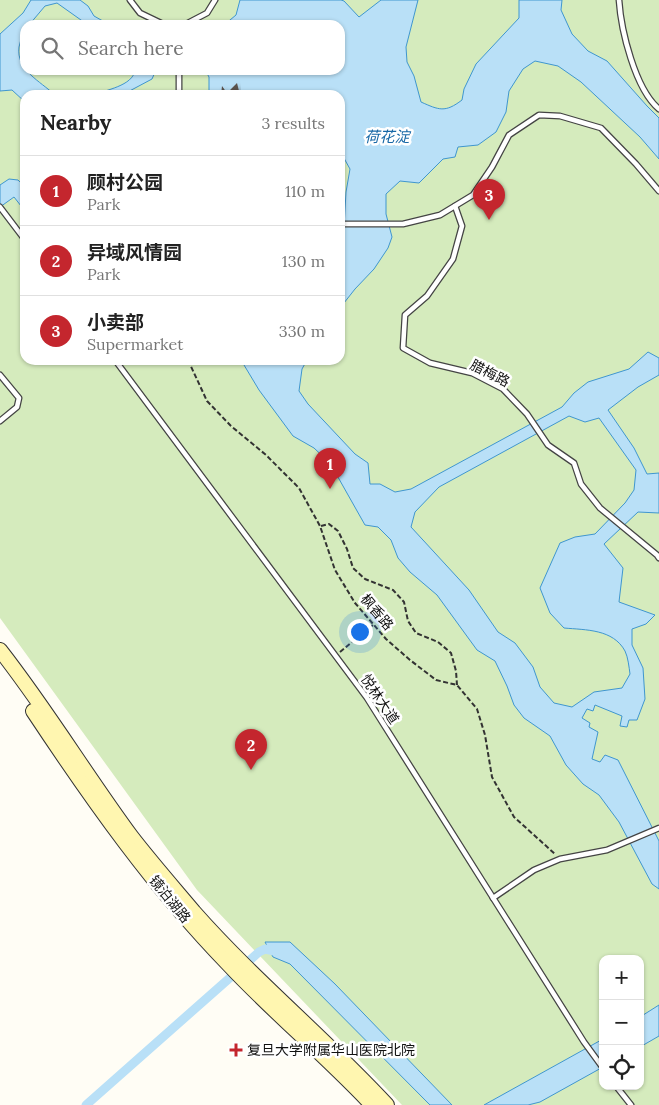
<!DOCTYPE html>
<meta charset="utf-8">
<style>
:root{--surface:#fff;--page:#f2f2f2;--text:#222;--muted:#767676;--line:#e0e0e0;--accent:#c4262e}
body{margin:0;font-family:Lora,"Noto Sans SC",serif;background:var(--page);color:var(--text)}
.controls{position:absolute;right:15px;bottom:15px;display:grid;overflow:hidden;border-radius:10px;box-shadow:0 1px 4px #0004}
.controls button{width:45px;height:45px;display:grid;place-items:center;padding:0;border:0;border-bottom:1px solid var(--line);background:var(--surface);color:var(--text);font:25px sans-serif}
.you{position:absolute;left:359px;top:631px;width:18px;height:18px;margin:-12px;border:4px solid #fff;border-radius:50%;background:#1a73e8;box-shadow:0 0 0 8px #1a73e833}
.badge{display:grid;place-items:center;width:32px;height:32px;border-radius:50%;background:var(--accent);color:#fff;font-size:16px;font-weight:700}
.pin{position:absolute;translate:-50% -41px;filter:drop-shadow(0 1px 2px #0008)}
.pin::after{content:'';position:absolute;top:26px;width:18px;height:15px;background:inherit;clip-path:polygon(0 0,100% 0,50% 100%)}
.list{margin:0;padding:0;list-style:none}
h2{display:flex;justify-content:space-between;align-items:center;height:65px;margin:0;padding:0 20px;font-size:21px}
h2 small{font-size:16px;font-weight:400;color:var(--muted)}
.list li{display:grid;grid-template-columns:32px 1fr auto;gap:15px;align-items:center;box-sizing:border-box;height:70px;padding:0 20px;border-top:1px solid var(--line)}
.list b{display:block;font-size:19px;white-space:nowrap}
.list p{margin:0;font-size:16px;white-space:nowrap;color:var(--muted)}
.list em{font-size:16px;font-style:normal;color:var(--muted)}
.icon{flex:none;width:28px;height:28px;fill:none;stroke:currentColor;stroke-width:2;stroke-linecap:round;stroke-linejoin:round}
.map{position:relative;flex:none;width:659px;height:1105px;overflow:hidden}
.search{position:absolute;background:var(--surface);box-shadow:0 1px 4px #0004;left:20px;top:20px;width:325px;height:55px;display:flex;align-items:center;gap:12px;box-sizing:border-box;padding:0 18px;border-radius:15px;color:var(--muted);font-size:19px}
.panel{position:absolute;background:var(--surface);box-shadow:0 1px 4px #0004;left:20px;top:90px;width:325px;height:275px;border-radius:15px}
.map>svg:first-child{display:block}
</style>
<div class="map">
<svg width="659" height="1105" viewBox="0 0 659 1105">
<defs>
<filter id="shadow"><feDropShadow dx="2.5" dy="2.5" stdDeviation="2.5" flood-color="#0004"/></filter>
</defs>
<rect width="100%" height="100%" fill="#fffdf5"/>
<path fill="#d5ebbd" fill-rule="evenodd" d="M0,0H659V1105H402L197,890L0,618ZM25,25H340V70H25ZM25,95H340V360H25ZM603,959H640V1086H603Z"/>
<g fill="#b9e0f7" stroke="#3f96cf" fill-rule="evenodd">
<path d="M31,0H80L88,6L94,16L110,25H88L57,3L45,6L29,25H25C25,32 20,40 19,47C16,70 40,81 55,95H25V102L12,90L0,91V34L23,13Z"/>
<path d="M240,0H341L344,1L359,17L381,0H418L406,47L407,62L414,76L421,102C439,110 445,113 462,100L464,89L476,64L519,18V0H562L561,10L572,34L588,51L607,61L647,106L659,118V159L640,137L581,82L558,66L535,61L523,69L509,91L506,112L496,132L478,145L458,147L455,157L443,159L419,183L400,181L386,194V214L392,237L388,248L374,269L355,289L340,308V248L343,245L346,192L350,169L340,151V95H209V77L205,70H340V25H224L236,15Z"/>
<path d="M135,70H156L152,79L122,95H93C105,90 133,86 135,70Z"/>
<path d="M9,179L18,180L25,187V211L14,197L0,207V185Z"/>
<path d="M648,352L659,358V375L638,387L608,410L634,448L647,474L659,473V513L638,512L604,544L623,568L619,602L655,615L646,624L632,629V645L643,668L645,699L637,720H629L627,727L620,726L622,716L595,705L593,711L587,709L582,718L590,723L589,727L598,732L592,759L600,762L605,755L618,760L659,841V889L652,884L619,822L599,795L583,784L566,765L550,736L524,718L514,705L507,686L495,661L477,650L437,595L410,572L398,558L391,540L378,527L365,525L330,463L314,448L293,436L259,390L241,360H307L302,369L299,391L308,404L355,454L368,463L370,484H380L395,492L411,489L562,407L574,393L588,382L629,369ZM569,416L585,422L599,418L636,470L634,490L625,503L595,534L575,537L560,543L540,588L550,613L564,628C586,630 613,629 625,651C628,657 629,667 630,674L622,688L594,692L572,707L554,703L540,687L533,667L515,643L498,632L469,590L411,527L415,512L439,487Z"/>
<path d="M265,942H290L335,984L452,1105H430L290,964L273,957Z"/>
<path d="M659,1005V1036L640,1047V1017Z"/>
<path d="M603,1039V1067L540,1102L528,1105H484Z"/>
</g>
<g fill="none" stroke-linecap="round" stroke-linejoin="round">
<path stroke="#b9e0f7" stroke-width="9" d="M86,1105L259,952L265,949L279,952"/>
</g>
<path fill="#5a524d" filter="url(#shadow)" d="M237,83L239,91L238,95H221L222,86L227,93Z"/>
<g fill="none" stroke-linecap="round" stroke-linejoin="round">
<g stroke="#444" stroke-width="7">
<g id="lane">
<path d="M130,0L140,13L165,25H171"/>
<path d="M619,0C621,30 635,89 659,109"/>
<path d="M184,25L207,13L215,0"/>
<path d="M179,70V91L180,95"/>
<path d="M455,206L462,226L453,259L427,296L405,315L403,348L430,363L472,373L503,389L527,414L548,445L574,463L581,484L600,508L657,555L659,558"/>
<path d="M0,207L25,240"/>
<path d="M340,224H403L440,215L473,195L492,167L509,135L539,115L560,116L601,128L636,164L659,191"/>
<path d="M115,360L367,698L584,1042L603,1068"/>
<path d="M0,375L19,398L17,407L0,421"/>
<path d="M493,898L534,870L560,859L607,850L659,828"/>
<path d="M616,1086L631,1105"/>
</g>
</g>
<g stroke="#333" stroke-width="16">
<g id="secondary">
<path d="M0,650C47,710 86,775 131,836C151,862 173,887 194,912C254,980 325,1038 387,1105"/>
<path d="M33,711C92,800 154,888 229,965C275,1014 326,1056 372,1105"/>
</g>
</g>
<g stroke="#333" stroke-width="2" stroke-dasharray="5 2.5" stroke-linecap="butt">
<path d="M188,360L207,401L231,426L266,455L299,488L320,526L335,570L355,603L386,639L410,660L436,680L457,685L477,709L485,735L492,777L514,817L555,854"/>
<path d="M321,526L329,524L338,531L347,549L353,568L365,579L393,590L404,602L408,621L416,633L438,642L451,653L456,671L457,685"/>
<path d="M340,652L373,625"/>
</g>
<use href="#lane" stroke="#fff" stroke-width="4.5"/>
<use href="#secondary" stroke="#fff6b0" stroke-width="14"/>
</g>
<path fill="#c4262e" stroke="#fff" stroke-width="2" d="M233.5 1042.5h5v5h5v5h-5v5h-5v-5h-5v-5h5z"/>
<g text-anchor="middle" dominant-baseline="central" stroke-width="5" stroke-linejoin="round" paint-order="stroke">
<g font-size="14" fill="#111" stroke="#fff">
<text transform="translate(490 373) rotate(27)">腊梅路</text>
<text transform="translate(377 612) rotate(50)">枫香路</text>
<text transform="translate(380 699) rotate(56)">悦林大道</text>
<text transform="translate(170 899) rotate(51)">镜泊湖路</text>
</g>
<g font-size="14" fill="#111" stroke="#fff" text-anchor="start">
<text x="247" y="1050">复旦大学附属华山医院北院</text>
</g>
<g font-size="15" font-style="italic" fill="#1768a6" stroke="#fff">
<text x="387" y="136">荷花淀</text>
</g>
</g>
</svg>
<div class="controls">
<button>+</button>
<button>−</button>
<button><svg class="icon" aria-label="locate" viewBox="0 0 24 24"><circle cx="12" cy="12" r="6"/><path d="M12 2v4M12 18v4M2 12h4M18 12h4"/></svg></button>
</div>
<div class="you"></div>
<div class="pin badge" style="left:330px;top:489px">1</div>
<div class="pin badge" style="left:251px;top:770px">2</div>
<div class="pin badge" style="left:489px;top:220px">3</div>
<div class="search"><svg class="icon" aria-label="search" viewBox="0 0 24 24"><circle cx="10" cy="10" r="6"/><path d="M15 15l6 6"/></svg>Search here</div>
<section class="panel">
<h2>Nearby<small>3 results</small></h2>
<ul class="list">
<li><span class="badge">1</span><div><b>顾村公园</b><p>Park</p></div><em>110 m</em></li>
<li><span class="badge">2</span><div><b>异域风情园</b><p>Park</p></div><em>130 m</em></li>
<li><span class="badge">3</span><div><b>小卖部</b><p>Supermarket</p></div><em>330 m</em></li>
</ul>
</section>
</div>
